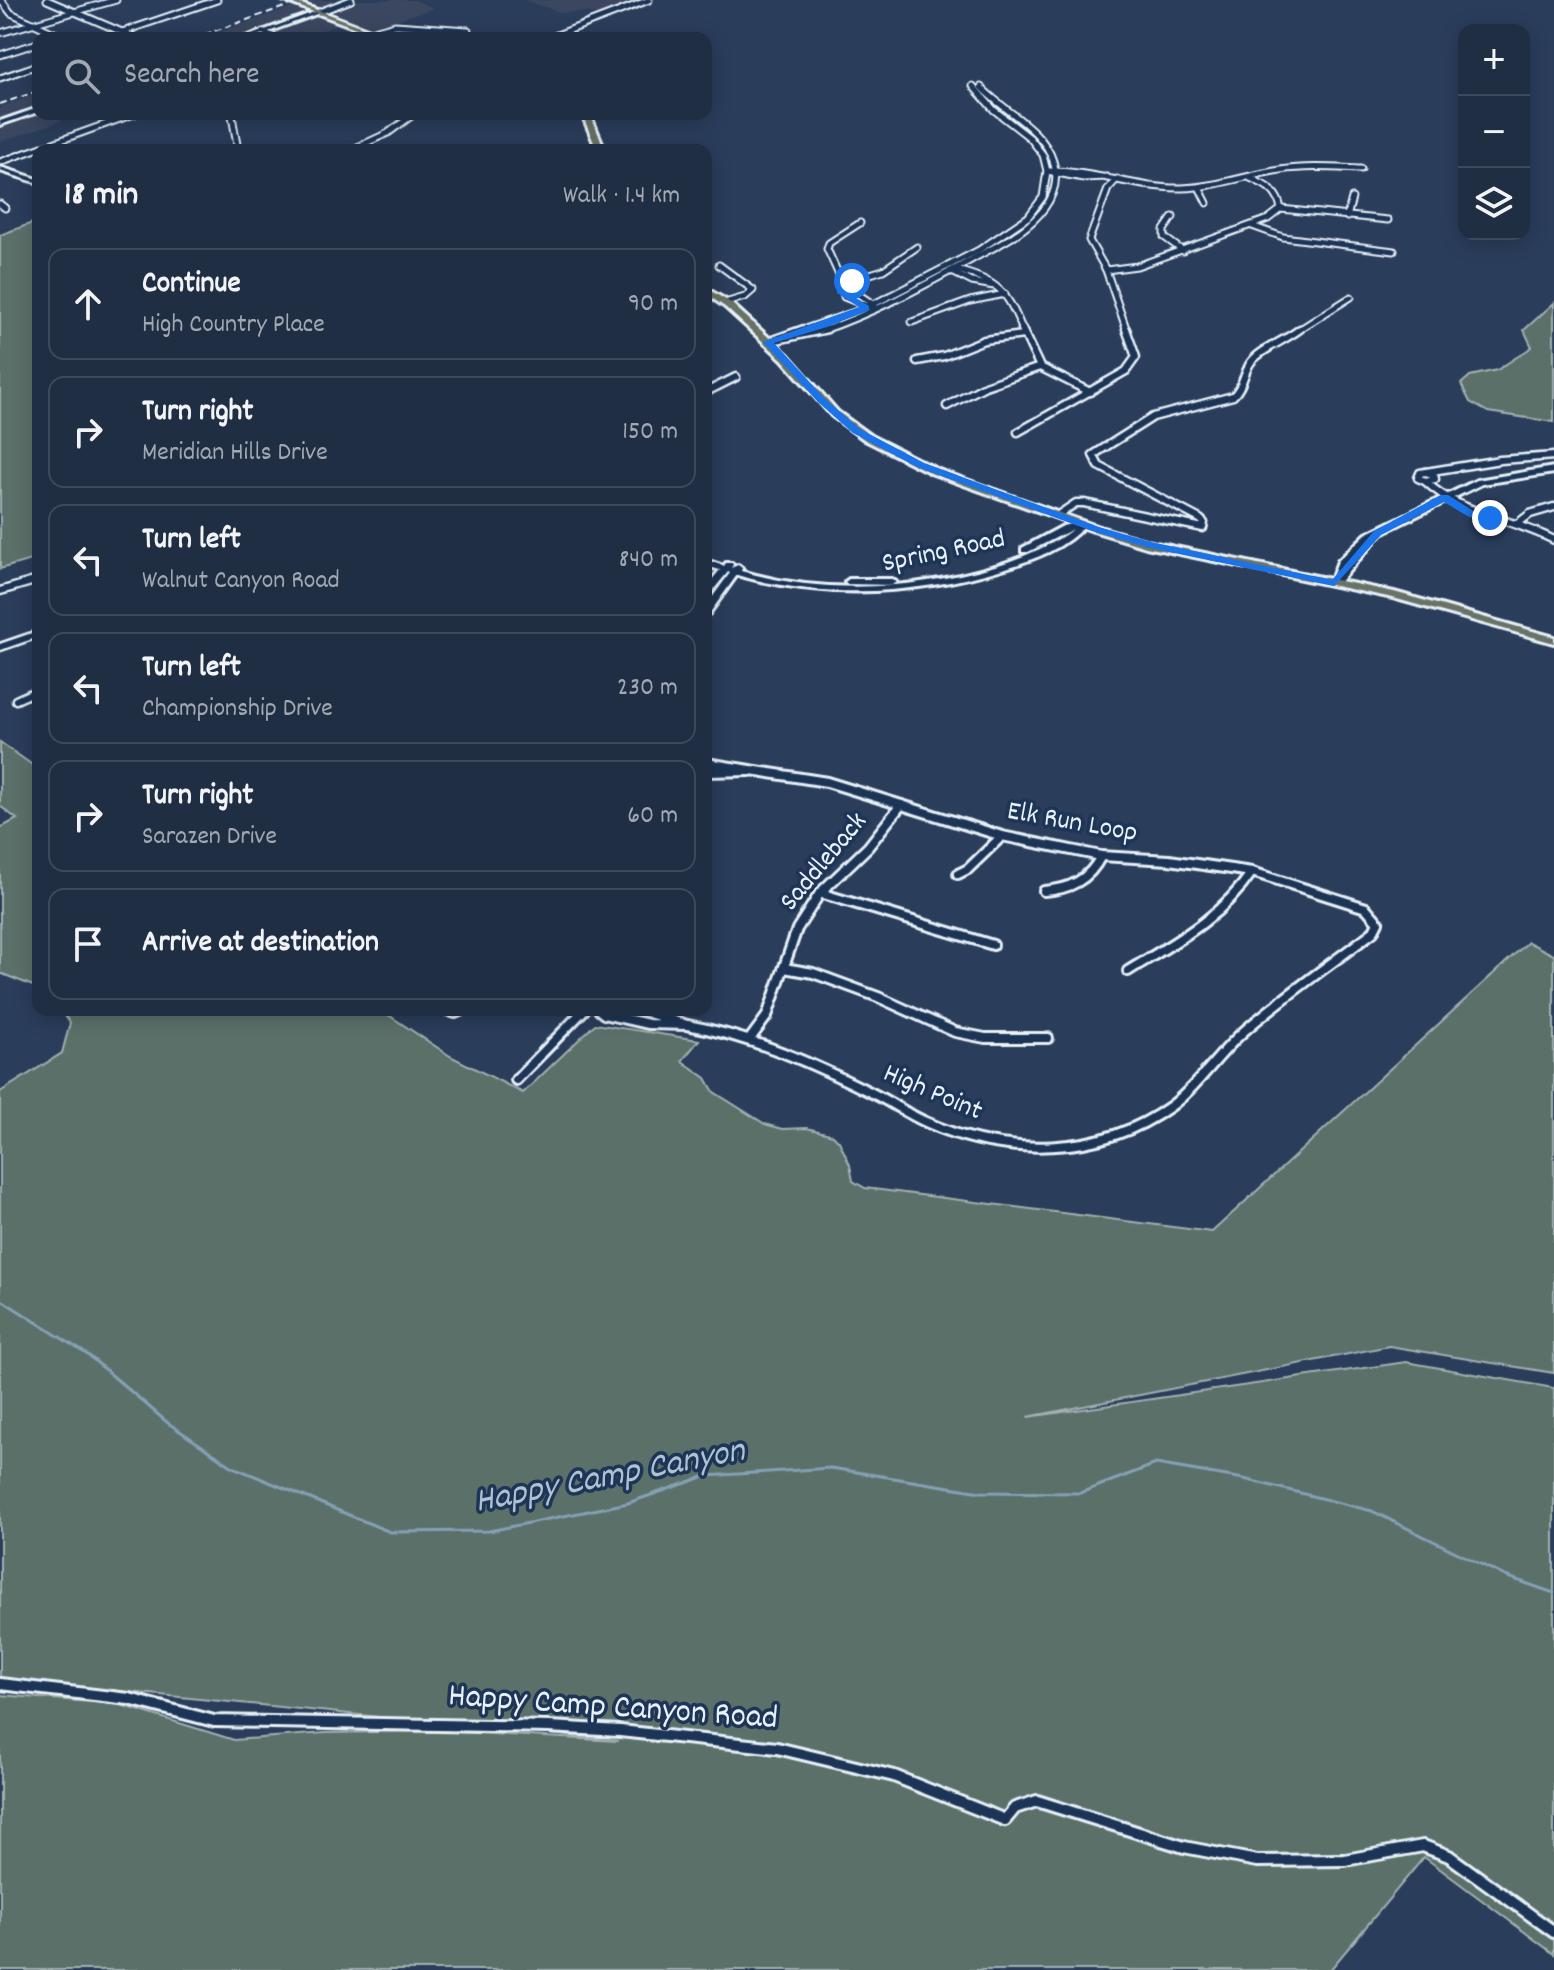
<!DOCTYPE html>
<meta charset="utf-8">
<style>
:root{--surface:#202e44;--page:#2d3a4f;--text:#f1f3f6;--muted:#a2a8b2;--line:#3d4a5d}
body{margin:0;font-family:Dekko,sans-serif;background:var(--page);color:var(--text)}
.controls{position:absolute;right:24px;top:24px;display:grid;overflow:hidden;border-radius:16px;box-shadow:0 4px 20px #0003}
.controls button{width:72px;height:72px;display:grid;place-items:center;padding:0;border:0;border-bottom:2px solid var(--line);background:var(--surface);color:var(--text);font:40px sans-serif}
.stop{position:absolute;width:24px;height:24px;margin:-18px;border:6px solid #1a73e8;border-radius:50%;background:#fff}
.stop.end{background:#1a73e8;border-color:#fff;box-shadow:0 2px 8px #0008}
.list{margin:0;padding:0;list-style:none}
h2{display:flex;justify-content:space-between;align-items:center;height:104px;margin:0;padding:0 32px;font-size:34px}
h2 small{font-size:26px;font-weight:400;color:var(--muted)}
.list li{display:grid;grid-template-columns:52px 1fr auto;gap:24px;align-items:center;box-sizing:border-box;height:112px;margin:0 16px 16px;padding:0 16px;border:2px solid var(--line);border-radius:16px}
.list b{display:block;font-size:30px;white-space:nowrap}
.list p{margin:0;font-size:26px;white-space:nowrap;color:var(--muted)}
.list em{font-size:26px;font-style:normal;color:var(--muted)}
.icon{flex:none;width:44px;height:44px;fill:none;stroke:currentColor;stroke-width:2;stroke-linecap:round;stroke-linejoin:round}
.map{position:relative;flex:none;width:1554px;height:1970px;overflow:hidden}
.search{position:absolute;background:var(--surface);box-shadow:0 4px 20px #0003;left:32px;top:32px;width:680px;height:88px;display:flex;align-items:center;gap:20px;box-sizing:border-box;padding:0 28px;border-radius:16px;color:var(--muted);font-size:30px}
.panel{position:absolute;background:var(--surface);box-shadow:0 4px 20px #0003;left:32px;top:144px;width:680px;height:872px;border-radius:16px}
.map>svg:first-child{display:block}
</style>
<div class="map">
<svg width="1554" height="1970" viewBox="0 0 1554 1970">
<rect width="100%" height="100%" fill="#2a3d5b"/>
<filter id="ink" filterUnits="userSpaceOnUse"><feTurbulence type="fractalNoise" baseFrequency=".0125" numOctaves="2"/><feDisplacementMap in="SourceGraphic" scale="16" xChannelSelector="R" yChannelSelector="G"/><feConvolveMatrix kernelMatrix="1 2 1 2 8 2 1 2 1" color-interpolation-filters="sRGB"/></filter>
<g filter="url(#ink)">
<g fill="#3a4660">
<path d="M313,0H415L434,8L371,28L352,20L311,34L318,38H202Z"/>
<path d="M525,0H645L602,17L586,12L561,13Z"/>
<path d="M38,94V114H81L0,142V107Z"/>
</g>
<g fill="#5b6f6a" stroke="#a2b0b1" stroke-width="2">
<path d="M38,221V558L0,569V235Z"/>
<path d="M1554,303V422L1488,412L1470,402L1461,384L1470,376L1497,370L1532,347L1524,330Z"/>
<path d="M0,742L38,769V988L0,973V828L17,819L0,806Z"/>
<path d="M1528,942L1554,955V1373L1389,1346L1028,1417L1406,1362L1554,1388V1954L1424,1857L1330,1970H0V1695L118,1704L234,1740L325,1733L437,1731L618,1741L0,1679V1092L62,1053L70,1023L61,1010H381L450,1056L523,1093L595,1024L699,1040L682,1061L706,1078L714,1092L765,1124L783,1129L807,1128L833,1135L839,1141L850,1165L853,1181L865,1188L1212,1232Z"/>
</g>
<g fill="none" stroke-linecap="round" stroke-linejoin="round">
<path stroke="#84a1b5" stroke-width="3" d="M0,1299L88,1355L168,1423L233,1467L390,1532L489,1531L628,1503L706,1476L831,1468L981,1492L1080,1493L1156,1464L1244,1479L1372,1511L1505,1576L1554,1593"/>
<g stroke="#e8f1f8" stroke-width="9">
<g id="street-far3">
<path d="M1,0L11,13L65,38"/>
<path d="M47,0L136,38"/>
<path d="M319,12L351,0"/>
<path d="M122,32L217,0"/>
<path d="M263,32L277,38"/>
<path d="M0,33L116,0"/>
<path d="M348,38L395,25L468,30"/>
<path d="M549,38L649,0"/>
<path d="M0,55L38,43"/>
<path d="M0,78L38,65"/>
<path d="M232,116L238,150"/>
<path d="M351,150L388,133L414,114"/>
<path d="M0,162L134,114"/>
<path d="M1107,177L1083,178L1047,171C1093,170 1136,189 1182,188C1216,187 1247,175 1280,170C1307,166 1334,168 1361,169"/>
<path d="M1117,179L1108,189L1089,240L1106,270L1127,331"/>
<path d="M1199,187L1207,203"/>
<path d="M0,204L5,208"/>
<path d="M1281,209L1388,220"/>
<path d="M1173,217L1164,230V237L1183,251"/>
<path d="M1347,217L1352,198"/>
<path d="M1252,226L1283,237L1394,251"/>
<path d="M719,265L753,290L745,297L725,303"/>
<path d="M953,269C998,281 1006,289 1023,331"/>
<path d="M1106,270L1137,266L1268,219L1281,209C1278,191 1266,185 1250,178"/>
<path d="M950,271L972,282L994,286"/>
<path d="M842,283L883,270L917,247"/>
<path d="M843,284L873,304L875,309L844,297Z"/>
<path d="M843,284L827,249L829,243L860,223"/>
<path d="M912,322L970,301L1005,294"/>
<path d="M799,331L866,308L979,250L1028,217L1043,197L1047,171L1043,155L1030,138L994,110L973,86"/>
<path d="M821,331C874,313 922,287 971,260C992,248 1015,238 1033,221C1050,205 1061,184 1053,161C1043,128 1003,111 981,87"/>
<path d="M1297,331L1351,297"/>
</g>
</g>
<g stroke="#e8f1f8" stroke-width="11">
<g id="street-far2">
<path d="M804,329L767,342L827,329"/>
<path d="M1022,329L1040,367L1090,392"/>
<path d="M917,361L944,356L984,340L1024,335"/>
<path d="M706,392L736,377"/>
<path d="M947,406L985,386L1040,367"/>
<path d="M1018,432L1126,371L1136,357L1126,329"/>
<path d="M1426,472L1434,475L1435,479L1425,481L1418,478L1420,473Z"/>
<path d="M1426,472L1500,460L1554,456"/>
<path d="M1425,481C1462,516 1510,517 1554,540"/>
<path d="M1058,515L1076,503H1084L1203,528L1204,523L1200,519L1099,466L1093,455L1153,417L1233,396C1244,386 1243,373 1251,362C1261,349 1286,340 1300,329"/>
<path d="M1517,524L1530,514L1554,507"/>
<path d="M0,591L38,580"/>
<path d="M0,647L38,634"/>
<path d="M16,700L38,690"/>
</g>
</g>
<g stroke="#e8f1f8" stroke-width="14">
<g id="street-far1">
<path d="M706,772L750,771"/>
<path d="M958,874L968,869L1002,836"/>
<path d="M1044,891C1070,889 1089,880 1101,856"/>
<path d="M820,893L993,945"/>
<path d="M784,968L813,973L878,997L955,1032L985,1038H1048"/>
<path d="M1128,971C1175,942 1220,919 1252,872"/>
<path d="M447,1010L455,1013L462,1010"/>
<path d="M599,1010L604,1014L648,1024L687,1025L639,1010"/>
<path d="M687,1025C754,1037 814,1064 874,1094C892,1103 909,1115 928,1123C1005,1157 1101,1157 1171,1106C1199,1085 1217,1055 1243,1032C1284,996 1330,965 1373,932L1378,922L1366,908L1252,872L1169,860L1101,856L1002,836L827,782L706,763"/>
<path d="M750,1039L767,1016L797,929L820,893L868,847L901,805"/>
<path d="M516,1080L584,1010"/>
</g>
</g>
<g stroke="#e8f1f8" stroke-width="16">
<path id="street" d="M0,1684L129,1699L214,1721L549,1727L620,1731L777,1748L894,1776L1005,1820L1015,1808L1037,1801L1184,1847L1257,1861L1345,1860L1423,1846L1449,1856L1554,1932"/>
</g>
<g stroke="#e8f1f8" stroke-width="6">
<g id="secondary">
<path d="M317,11L322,12L252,38H243Z"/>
<path d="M38,108V112L0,125V121Z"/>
<path d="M0,167L38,179V183L0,171Z"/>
<path d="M1554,467V473L1482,484L1382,533L1337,585H1331L1330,583L1338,561L1366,534L1477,480Z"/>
<path d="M1081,521L1086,524C1066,548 1035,559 1006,568C918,595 826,600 737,575L709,614L706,615V606L730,573L728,572L709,595L706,596V587L720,570L706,566V560L724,566L726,563H732L733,565L731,568L738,565L742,568L741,571C823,595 914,590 995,566C1023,557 1050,547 1073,529L1028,552H1022V548L1063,526Z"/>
<path d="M849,579H892L896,582L892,585L846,584L845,582Z"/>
</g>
</g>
<g stroke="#e8f1f8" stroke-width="6">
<g id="primary">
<path d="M282,0H291L391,38H382Z"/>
<path d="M582,114H590L605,150H597Z"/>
<path d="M706,288L731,303L788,355L838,412L871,436L939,470L1099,527L1151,542L1394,592L1554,637V643L1393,598L1146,547L1093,531L933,474L865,440L832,416L782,359L725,307L706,294Z"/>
</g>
</g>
<use href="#street-far3" stroke="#1d3557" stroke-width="5"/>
<use href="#street-far2" stroke="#1d3557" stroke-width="6"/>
<use href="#street-far1" stroke="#1d3557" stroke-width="8"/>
<use href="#street" stroke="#1d3557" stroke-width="10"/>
<use href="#secondary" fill="#1d3557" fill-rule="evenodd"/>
<use href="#primary" fill="#697266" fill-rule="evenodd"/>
<g stroke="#e8f1f8" stroke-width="2" stroke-dasharray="7 4" stroke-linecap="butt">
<path d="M194,38L305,0"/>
<path d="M0,104L38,91"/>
</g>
</g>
</g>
<path fill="#1a73e8" d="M855,279V283L847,285L846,292L869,306V310L827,327L774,343L824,398L860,429L924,463L1099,527L1151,542L1332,580L1374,531L1441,495H1448L1475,512L1495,518L1490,521L1469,517L1444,502L1381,535L1334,586L1146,547L1092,531L917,467L853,433L818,402L763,342L859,307L837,293L839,281Z"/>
<g text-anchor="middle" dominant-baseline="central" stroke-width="7" stroke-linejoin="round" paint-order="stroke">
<g font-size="28" fill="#e8f1f8" stroke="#1d3557">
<text transform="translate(944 553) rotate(-12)">Spring Road</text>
<text transform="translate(1072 824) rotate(10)">Elk Run Loop</text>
<text transform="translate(825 863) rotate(-50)">Saddleback</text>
<text transform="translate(932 1094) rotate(23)">High Point</text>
</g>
<g font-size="34" fill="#e8f1f8" stroke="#1d3557">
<text transform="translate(613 1709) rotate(4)">Happy Camp Canyon Road</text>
</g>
<g font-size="36" font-style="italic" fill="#aec2d1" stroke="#1d3557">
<text transform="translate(610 1478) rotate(-11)">Happy Camp Canyon</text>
</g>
</g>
</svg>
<div class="controls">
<button>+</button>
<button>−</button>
<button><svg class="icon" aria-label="layers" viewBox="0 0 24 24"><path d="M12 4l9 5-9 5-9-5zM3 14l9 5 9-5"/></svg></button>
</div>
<div class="stop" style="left:852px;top:281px"></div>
<div class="stop end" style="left:1490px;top:518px"></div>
<div class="search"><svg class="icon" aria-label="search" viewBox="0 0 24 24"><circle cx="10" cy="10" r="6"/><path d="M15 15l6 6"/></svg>Search here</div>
<section class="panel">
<h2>18 min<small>Walk · 1.4 km</small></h2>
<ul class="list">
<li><svg class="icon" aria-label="ahead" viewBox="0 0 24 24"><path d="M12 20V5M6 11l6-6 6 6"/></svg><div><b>Continue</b><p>High Country Place</p></div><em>90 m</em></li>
<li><svg class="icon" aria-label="right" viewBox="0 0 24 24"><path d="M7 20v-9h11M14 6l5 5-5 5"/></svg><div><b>Turn right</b><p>Meridian Hills Drive</p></div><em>150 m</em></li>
<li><svg class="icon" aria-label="left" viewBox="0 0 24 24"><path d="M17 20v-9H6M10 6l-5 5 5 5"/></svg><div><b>Turn left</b><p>Walnut Canyon Road</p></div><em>840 m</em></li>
<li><svg class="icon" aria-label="left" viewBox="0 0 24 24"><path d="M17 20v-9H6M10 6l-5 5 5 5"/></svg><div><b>Turn left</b><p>Championship Drive</p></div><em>230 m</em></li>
<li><svg class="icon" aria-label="right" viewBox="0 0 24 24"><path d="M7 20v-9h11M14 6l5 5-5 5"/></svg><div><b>Turn right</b><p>Sarazen Drive</p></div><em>60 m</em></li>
<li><svg class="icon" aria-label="arrive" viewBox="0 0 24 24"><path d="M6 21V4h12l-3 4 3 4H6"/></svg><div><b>Arrive at destination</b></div></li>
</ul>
</section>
</div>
